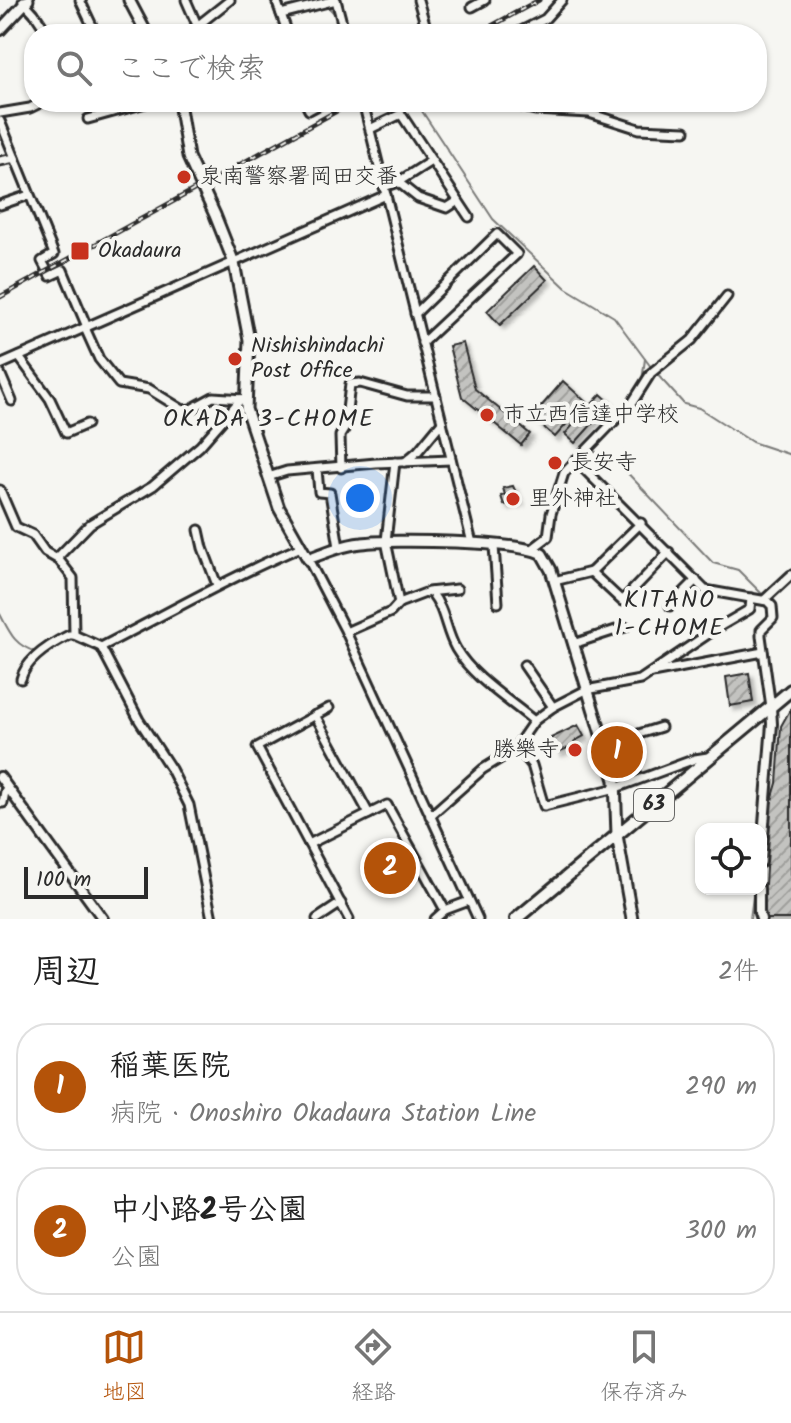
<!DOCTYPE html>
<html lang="ja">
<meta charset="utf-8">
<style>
:root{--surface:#fff;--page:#f2f2f2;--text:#222;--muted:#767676;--line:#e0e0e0;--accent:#b45309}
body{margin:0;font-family:Kalam,"Klee One",sans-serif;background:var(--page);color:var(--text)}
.controls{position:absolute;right:24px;bottom:24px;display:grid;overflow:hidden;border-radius:16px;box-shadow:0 2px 6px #0004}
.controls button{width:72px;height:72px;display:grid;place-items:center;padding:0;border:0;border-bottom:2px solid var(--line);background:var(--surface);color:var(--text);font:40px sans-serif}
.scale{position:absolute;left:24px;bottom:20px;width:124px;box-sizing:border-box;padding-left:8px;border:4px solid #2b2b2b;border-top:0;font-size:22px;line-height:28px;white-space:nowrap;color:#2b2b2b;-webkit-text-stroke:6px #f6f6f2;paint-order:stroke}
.you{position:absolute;left:360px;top:498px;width:28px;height:28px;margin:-20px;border:6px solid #fff;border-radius:50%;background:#1a73e8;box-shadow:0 0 0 12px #1a73e833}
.badge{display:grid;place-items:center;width:52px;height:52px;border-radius:50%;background:var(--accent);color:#fff;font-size:26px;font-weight:700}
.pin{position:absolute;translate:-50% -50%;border:4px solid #fff;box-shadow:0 2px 8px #0006}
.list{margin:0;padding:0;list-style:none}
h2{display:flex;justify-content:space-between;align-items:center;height:104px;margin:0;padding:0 32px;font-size:34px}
h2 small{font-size:26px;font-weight:400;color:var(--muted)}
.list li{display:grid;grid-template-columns:52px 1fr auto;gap:24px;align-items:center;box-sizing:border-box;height:128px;margin:0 16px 16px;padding:0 16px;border:2px solid var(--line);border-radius:32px}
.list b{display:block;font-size:30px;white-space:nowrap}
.list p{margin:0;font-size:26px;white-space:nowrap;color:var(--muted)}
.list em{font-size:26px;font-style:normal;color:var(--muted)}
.icon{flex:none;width:44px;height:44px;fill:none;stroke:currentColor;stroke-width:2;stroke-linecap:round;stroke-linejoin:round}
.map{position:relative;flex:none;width:791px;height:919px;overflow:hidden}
.search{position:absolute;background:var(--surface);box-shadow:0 2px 6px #0004;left:24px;right:24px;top:24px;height:88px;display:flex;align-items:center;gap:20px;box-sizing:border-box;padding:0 28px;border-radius:32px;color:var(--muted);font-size:30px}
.sheet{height:392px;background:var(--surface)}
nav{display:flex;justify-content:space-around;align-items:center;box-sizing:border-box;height:112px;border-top:2px solid var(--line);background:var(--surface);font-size:22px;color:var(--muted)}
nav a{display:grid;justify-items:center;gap:4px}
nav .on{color:var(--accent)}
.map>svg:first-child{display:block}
</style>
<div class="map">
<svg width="791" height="919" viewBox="0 0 791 919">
<defs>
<pattern id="grass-dots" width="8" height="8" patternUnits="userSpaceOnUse" patternTransform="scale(2)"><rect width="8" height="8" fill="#d9d9d5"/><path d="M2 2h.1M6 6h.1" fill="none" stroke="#babab7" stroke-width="1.8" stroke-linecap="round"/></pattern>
<pattern id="building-hatch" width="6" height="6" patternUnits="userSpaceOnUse" patternTransform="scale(2)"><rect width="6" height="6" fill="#c3c3c0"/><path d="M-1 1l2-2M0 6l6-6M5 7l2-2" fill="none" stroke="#9f9f9c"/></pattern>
<filter id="shadow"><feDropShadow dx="4" dy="4" stdDeviation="2" flood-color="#0004"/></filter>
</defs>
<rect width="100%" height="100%" fill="#f6f6f2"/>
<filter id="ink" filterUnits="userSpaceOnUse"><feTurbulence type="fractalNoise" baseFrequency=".0125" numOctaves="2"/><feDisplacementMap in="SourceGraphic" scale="16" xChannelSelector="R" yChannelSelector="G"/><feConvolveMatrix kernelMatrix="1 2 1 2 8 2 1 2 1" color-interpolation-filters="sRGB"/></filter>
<g filter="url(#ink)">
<path fill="url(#grass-dots)" stroke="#828280" stroke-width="2" d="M399,851L409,872L378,883L372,865Z"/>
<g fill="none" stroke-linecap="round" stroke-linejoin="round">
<g stroke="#7a7a78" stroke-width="2">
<path d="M325,4L338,17"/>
<path d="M345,24L356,34"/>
<path d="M416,102L493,219L566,288L614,317L651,367"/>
<path d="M655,372L684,404L699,408L752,442L791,455"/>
<path d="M642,381L645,359"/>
<path d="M588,443L600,431"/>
<path d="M590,449L619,464L713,563L738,570L764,596"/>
<path d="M0,614C10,633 14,645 36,652"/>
<path d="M774,621L778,617L774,607"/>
<path d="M759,829L768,727"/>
<path d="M750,919L754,889"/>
</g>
</g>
<g fill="url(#building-hatch)" stroke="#2b2b2b" stroke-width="2" filter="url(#shadow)">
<path d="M534,266L547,280L500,325L487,311Z"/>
<path d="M463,343L475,389L530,434L521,445L462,397L449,346Z"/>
<path d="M563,381L586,402L555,437L532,417Z"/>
<path d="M601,394L611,403L575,443L565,434Z"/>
<path d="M513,486L520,501L504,505L501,496L505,495L503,488Z"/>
<path d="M749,673L753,702L730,706L726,677Z"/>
<path d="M791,708V919H765L763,914L770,807L777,783L781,726Z"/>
<path d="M578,725L584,736L575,741L573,746L558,752L551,738Z"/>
</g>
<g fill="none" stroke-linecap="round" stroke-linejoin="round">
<g stroke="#2b2b2b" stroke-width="13">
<g id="minor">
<path d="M80,0L96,34"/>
<path d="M186,0L197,25"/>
<path d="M276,0L288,34"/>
<path d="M336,0L345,34"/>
<path d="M418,0L428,34"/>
<path d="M23,1L34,13L48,34"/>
<path d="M472,7L485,0"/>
<path d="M281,14L336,0"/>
<path d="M187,34L230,0"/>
<path d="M515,34L545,19L562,0"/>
<path d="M305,102L309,110L324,102"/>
<path d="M363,102L472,543"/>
<path d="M502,102L535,110L589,113L639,129L685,131"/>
<path d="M0,113L30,108L42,102"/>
<path d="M88,119L149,102"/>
<path d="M0,121L54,254L42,261L50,276L63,270L87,327"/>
<path d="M370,129L401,114L469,217"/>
<path d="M0,161L15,158"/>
<path d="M398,182L418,198L447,208L458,201"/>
<path d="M384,187L398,182L431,161"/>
<path d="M0,205L29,195"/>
<path d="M415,314L497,234L517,254L422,343"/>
<path d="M85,328L99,359L119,384L149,389L183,410L191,409L213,397L244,399"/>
<path d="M19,357L50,399L66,433L87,424"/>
<path d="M0,365L386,195"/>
<path d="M0,373L12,401"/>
<path d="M575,460L705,590L767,601L772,606L773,618L761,630V636L771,707"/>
<path d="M395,462L386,541L399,603"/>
<path d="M405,462L418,451L442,422"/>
<path d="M341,468L340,436L345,428L350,384L360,383L407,396H436"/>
<path d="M317,469L319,492L330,493L339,547"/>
<path d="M268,477L287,471L376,463L451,460"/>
<path d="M0,490L16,527L33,535L45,552L59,560L73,578L74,635"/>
<path d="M199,530L203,548L217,585"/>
<path d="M494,546L498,603"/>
<path d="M531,550L548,537L551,514L564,473L632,403L651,373L692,340L727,296"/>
<path d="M57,558L90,524L153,486L200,446L241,399"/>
<path d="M308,559L346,632L478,919"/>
<path d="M591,572L622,601L669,552"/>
<path d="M554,581L591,572L641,523"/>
<path d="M431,592C446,611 445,630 456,649C473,678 508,699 534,721"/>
<path d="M764,600L791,575"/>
<path d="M670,606L696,580"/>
<path d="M346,632L391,612L399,603L428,592L457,589"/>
<path d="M573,644L625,627"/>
<path d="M524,665L553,707"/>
<path d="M652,673L763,652"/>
<path d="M21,679C26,659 51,644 69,635H74L101,647"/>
<path d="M329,708L257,747L349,919"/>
<path d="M315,715L369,814"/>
<path d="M604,745L661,727"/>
<path d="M517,747L532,765L544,806L616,788L695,759L708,757"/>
<path d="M0,803H3L5,791L8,789"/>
<path d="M430,816L483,769L514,750L534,721L553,707L586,690L640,680L714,630L750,609L751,598"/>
<path d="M309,844L387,805L445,910"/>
<path d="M212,919L189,805L171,769L139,720L101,647C168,613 232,576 301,547"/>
<path d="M317,919L341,903"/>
<path d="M435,919L445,910L469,901"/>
</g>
</g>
<g stroke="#2b2b2b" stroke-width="14">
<g id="tertiary">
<path d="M0,777L103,919"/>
<path d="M761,862L772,724L771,707"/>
<path d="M759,889V913L761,919"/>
</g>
</g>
<g stroke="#2b2b2b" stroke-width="15">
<g id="secondary">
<path d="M129,0L147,34"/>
<path d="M0,30L28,0"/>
<path d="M179,102L188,157L215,215L234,263L249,340L246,409L279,508L308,559C326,552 343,545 362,543C391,539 521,541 542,554L551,570L615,780L617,835L632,919"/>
</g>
</g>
<g stroke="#2b2b2b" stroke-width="16">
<path id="primary" d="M516,919L791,690"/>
</g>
<use href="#minor" stroke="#f6f6f2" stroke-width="7"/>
<use href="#tertiary" stroke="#f6f6f2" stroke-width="8"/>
<use href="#secondary" stroke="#f6f6f2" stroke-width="9"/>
<use href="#primary" stroke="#f6f6f2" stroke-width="10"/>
<g stroke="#2b2b2b" stroke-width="5">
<g id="rail">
<path d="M477,34L539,0"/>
<path d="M0,297L353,102"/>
</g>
</g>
<use href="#rail" stroke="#f6f6f2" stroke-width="2" stroke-dasharray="6" stroke-linecap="butt"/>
</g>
</g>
<g fill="#c8321e" stroke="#f6f6f2" stroke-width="3">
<circle cx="184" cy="177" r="8"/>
<rect x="70" y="241" width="20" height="20" rx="4"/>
<circle cx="235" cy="359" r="8"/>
<circle cx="487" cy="415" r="8"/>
<circle cx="555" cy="463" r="8"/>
<circle cx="513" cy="499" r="8"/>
<circle cx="575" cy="750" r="8"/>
</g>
<g text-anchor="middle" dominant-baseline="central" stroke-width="8" stroke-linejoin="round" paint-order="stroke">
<rect fill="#f6f6f2" stroke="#686867" stroke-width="2" x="634" y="789" width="40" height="32" rx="6"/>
<g font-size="20" font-weight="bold" fill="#2b2b2b">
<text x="654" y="805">63</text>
</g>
<g font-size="22" fill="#2b2b2b" stroke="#f6f6f2" text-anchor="start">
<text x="200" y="177">泉南警察署岡田交番</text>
<text x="98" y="251">Okadaura</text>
<text x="251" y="346">Nishishindachi<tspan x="251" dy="25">Post Office</tspan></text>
<text x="503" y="415">市立西信達中学校</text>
<text x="571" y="463">長安寺</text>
<text x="529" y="499">里外神社</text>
<text x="559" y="750" text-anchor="end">勝樂寺</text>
</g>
<g font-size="24" letter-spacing="2" fill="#2b2b2b" stroke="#f6f6f2">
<text x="269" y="419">OKADA 3-CHOME</text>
<text x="670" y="600">KITANO<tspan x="670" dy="28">1-CHOME</tspan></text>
</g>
</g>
</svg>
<div class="controls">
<button><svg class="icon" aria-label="locate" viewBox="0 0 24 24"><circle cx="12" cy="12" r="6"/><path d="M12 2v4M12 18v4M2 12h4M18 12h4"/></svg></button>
</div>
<div class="scale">100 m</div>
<div class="you"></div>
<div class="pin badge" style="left:617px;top:752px">1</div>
<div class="pin badge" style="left:390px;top:868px">2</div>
<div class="search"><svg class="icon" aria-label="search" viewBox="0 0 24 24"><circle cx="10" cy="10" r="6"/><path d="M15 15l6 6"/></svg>ここで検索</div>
</div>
<section class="sheet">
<h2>周辺<small>2件</small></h2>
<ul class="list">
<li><span class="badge">1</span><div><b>稲葉医院</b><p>病院 · Onoshiro Okadaura Station Line</p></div><em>290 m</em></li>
<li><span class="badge">2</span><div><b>中小路2号公園</b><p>公園</p></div><em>300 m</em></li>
</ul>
</section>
<nav>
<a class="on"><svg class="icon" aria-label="map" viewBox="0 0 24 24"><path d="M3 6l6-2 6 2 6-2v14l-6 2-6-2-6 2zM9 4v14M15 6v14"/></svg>地図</a>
<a><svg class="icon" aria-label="directions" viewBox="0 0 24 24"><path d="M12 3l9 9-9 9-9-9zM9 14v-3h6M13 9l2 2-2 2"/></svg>経路</a>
<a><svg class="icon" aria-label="saved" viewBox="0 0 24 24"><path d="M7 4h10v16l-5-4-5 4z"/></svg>保存済み</a>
</nav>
